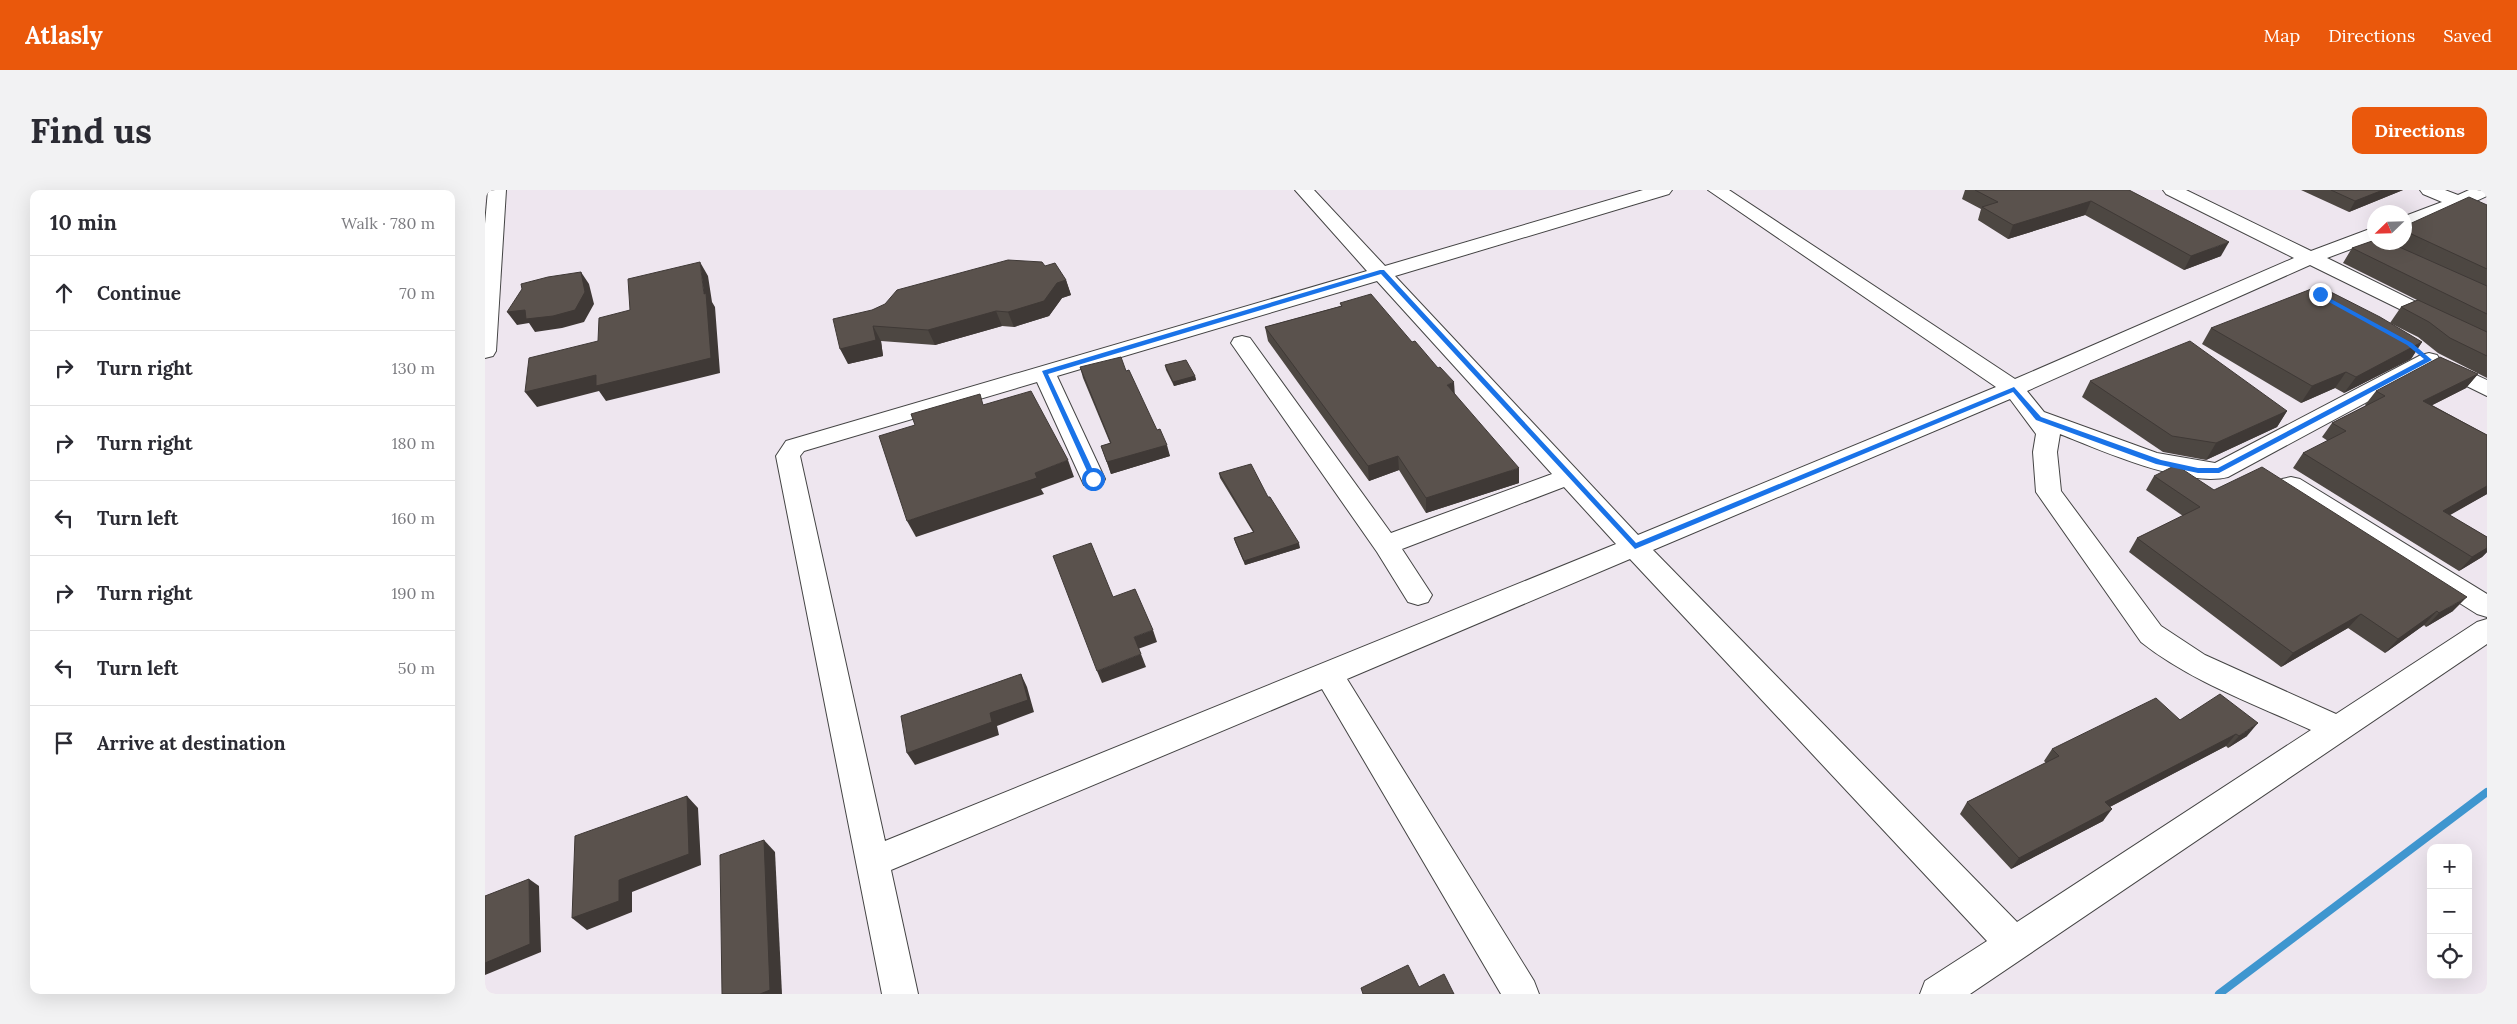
<!DOCTYPE html>
<meta charset="utf-8">
<style>
:root{--surface:#fff;--page:#f2f2f3;--text:#2b2b33;--muted:#7c7c81;--line:#e1e1e2;--accent:#ea580c}
body{margin:0;font-family:Lora,serif;background:var(--page);color:var(--text)}
.controls{position:absolute;right:15px;bottom:15px;display:grid;overflow:hidden;border-radius:10px;box-shadow:0 5px 20px #0002}
.controls button{width:45px;height:45px;display:grid;place-items:center;padding:0;border:0;border-bottom:1px solid var(--line);background:var(--surface);color:var(--text);font:25px sans-serif}
.compass{position:absolute;left:1882px;top:15px;width:45px;height:45px;border-radius:50%;background:var(--surface);box-shadow:0 5px 20px #0002;rotate:247deg}
.stop{position:absolute;width:15px;height:15px;margin:-11px;border:4px solid #1a73e8;border-radius:50%;background:#fff}
.stop.end{background:#1a73e8;border-color:#fff;box-shadow:0 1px 5px #0008}
.list{margin:0;padding:0;list-style:none}
h2{display:flex;justify-content:space-between;align-items:center;height:65px;margin:0;padding:0 20px;font-size:21px}
h2 small{font-size:16px;font-weight:400;color:var(--muted)}
.list li{display:grid;grid-template-columns:32px 1fr auto;gap:15px;align-items:center;box-sizing:border-box;height:75px;padding:0 20px;border-top:1px solid var(--line)}
.list b{display:block;font-size:19px;white-space:nowrap}
.list em{font-size:16px;font-style:normal;color:var(--muted)}
.icon{flex:none;width:28px;height:28px;fill:none;stroke:currentColor;stroke-width:2;stroke-linecap:round;stroke-linejoin:round}
.map{position:relative;flex:none;width:2002px;height:804px;overflow:hidden;border-radius:10px}
header{display:flex;align-items:center;gap:30px;box-sizing:border-box;height:70px;padding:0 25px;background:var(--accent);color:#fff}
header strong{font-size:24px}
nav{display:flex;gap:28px;margin-inline-start:auto;font-size:18px}
.intro{display:flex;align-items:center;justify-content:space-between;box-sizing:border-box;height:120px;padding:0 30px}
h1{margin:0;font-size:35px}
.button{padding:12px 22px;border-radius:10px;background:var(--accent);color:#fff;font-size:18px;font-weight:700}
main{display:flex;gap:30px;padding:0 30px}
aside{flex:1;background:var(--surface);border-radius:10px;box-shadow:0 5px 20px #0002}
.map>svg:first-child{display:block}
</style>
<header>
<strong>Atlasly</strong>
<nav><a>Map</a><a>Directions</a><a>Saved</a></nav>
</header>
<div class="intro"><h1>Find us</h1><a class="button">Directions</a></div>
<main>
<aside>
<h2>10 min<small>Walk · 780 m</small></h2>
<ul class="list">
<li><svg class="icon" aria-label="ahead" viewBox="0 0 24 24"><path d="M12 20V5M6 11l6-6 6 6"/></svg><div><b>Continue</b></div><em>70 m</em></li>
<li><svg class="icon" aria-label="right" viewBox="0 0 24 24"><path d="M7 20v-9h11M14 6l5 5-5 5"/></svg><div><b>Turn right</b></div><em>130 m</em></li>
<li><svg class="icon" aria-label="right" viewBox="0 0 24 24"><path d="M7 20v-9h11M14 6l5 5-5 5"/></svg><div><b>Turn right</b></div><em>180 m</em></li>
<li><svg class="icon" aria-label="left" viewBox="0 0 24 24"><path d="M17 20v-9H6M10 6l-5 5 5 5"/></svg><div><b>Turn left</b></div><em>160 m</em></li>
<li><svg class="icon" aria-label="right" viewBox="0 0 24 24"><path d="M7 20v-9h11M14 6l5 5-5 5"/></svg><div><b>Turn right</b></div><em>190 m</em></li>
<li><svg class="icon" aria-label="left" viewBox="0 0 24 24"><path d="M17 20v-9H6M10 6l-5 5 5 5"/></svg><div><b>Turn left</b></div><em>50 m</em></li>
<li><svg class="icon" aria-label="arrive" viewBox="0 0 24 24"><path d="M6 21V4h12l-3 4 3 4H6"/></svg><div><b>Arrive at destination</b></div></li>
</ul>
</aside>
<div class="map">
<svg width="2002" height="804" viewBox="0 0 2002 804">
<rect width="100%" height="100%" fill="#fffdf5"/>
<path fill="#eee6ef" fill-rule="evenodd" d="M0,0H2002V804H0ZM1890,22H1920V52H1890ZM1946,658H1983V785H1946Z"/>
<g fill="none" stroke-linecap="round" stroke-linejoin="round">
<path stroke="#3f96cf" stroke-width="8" d="M1734,804L2002,602"/>
<g stroke="#444" stroke-width="2">
<g id="minor">
<path d="M3,0H21L11,161L8,166L0,168V34Z"/>
<path d="M810,0H829L900,76L1158,0H1187L1184,4L910,86L1153,345L1511,197L1223,0H1244L1530,189L1809,68L1681,4L1678,0H1701L1826,61L1890,37V50L1842,68L2002,147V162L1825,75L1542,201L1559,222L1672,263L1730,273L1936,165L1944,163L1952,165L1954,168L2002,190V206L1945,178L1743,287C1701,298 1615,260 1575,244L1572,262L1576,301L1676,436L1720,465L1851,524L1992,432L2002,429V454L1485,804H1435L1440,791L1502,751L1145,369L862,489L1049,791L1054,804H1016L837,499L406,680L433,804H397L291,266L301,251L882,81ZM892,91L1067,284L906,343L765,148L757,146L749,148L746,153L892,362L923,412L933,415L943,412L947,405L917,359L1079,297L1131,354L400,651L315,266L319,261L552,192L599,295L608,297L617,295L620,289L572,186ZM1525,209L1551,244L1548,262L1551,302L1656,452C1705,491 1769,514 1826,540L1532,732L1168,360Z"/>
<path d="M1935,0H1960L1973,5L1984,0H2002V6L1989,12L2002,17V30L1973,19L1920,38V26L1957,12L1938,4Z"/>
<path d="M1806,287L1815,289L2002,404V427L1992,424L1797,301L1793,295L1797,289Z"/>
</g>
</g>
<use href="#minor" fill="#fff" fill-rule="evenodd"/>
</g>
<g fill="#4d4742">
<path d="M1480,0H1644L1736,66L1699,80L1600,25L1523,49L1493,30L1496,19L1477,9Z"/>
<path d="M1816,0H1918L1864,22Z"/>
<path d="M2002,15V188L1953,163L1933,147L1905,133L1916,117L1932,110L1858,73L1867,58L1905,52H1920V36Z"/>
<path d="M560,76L581,90L586,105L577,108L564,126L529,137L517,136L450,155L396,151L398,166L363,174L387,120Z"/>
<path d="M855,113L970,204L1034,293L941,323L914,280L884,291L783,151L780,137L856,116Z"/>
<path d="M1726,138L1937,152L1926,169L1859,203L1850,198L1816,213L1717,154Z"/>
<path d="M680,175L710,186L711,190L689,196L681,180Z"/>
<path d="M595,177L641,181L685,266L626,284L616,256L625,253L598,188Z"/>
<path d="M1993,184L1981,198L1947,215L2002,245V304L1964,325L2002,347V362L1997,367L1974,381L1808,278L1818,263L1843,251L1837,247L1847,233L1881,216L1880,215L1891,201Z"/>
<path d="M1605,191L1802,221L1792,237L1721,270L1678,262L1597,207Z"/>
<path d="M734,283L783,307L815,358L760,375L750,352L749,348L768,342L735,288Z"/>
<path d="M1669,286L1729,300L1968,421L1941,437L1939,435L1900,463L1863,438L1796,477L1644,362L1652,348L1698,326L1661,300Z"/>
<path d="M1695,530L1762,546L1743,558L1741,556L1625,617L1618,631L1526,679L1475,624L1482,612L1561,573L1559,571L1567,559Z"/>
</g>
<g fill="#3f3936">
<path d="M1898,0H1918L1864,22L1870,11Z"/>
<path d="M1606,11L1600,25L1523,49L1528,35Z"/>
<path d="M1744,52L1736,66L1699,80L1706,66Z"/>
<path d="M215,72L223,86L227,112L230,117L235,183L121,211L114,201L52,217L40,202L219,104Z"/>
<path d="M96,82L104,94L109,114L99,132L77,138L50,142L44,133L32,135L22,122Z"/>
<path d="M581,90L586,105L577,108L564,126L529,137L523,122L572,93Z"/>
<path d="M511,121L517,136L450,155L443,140Z"/>
<path d="M388,136L396,151L398,166L363,174L355,159Z"/>
<path d="M1937,152L1926,169L1859,203L1871,187Z"/>
<path d="M1861,182L1850,198L1816,213L1827,196Z"/>
<path d="M1993,184L1981,198L1928,225L1938,211Z"/>
<path d="M710,186L711,190L689,196L688,192Z"/>
<path d="M969,192L970,206L962,195Z"/>
<path d="M1802,221L1792,237L1721,270L1731,253Z"/>
<path d="M682,255L685,266L626,284L622,272Z"/>
<path d="M913,266L914,280L884,291L883,276Z"/>
<path d="M583,270L589,287L556,299L559,304L431,347L422,331Z"/>
<path d="M1034,278V293L941,323V308Z"/>
<path d="M2002,296V304L1946,336L1958,321Z"/>
<path d="M814,353L815,358L760,375L759,371Z"/>
<path d="M2002,358V362L1997,367L1974,381L1987,367Z"/>
<path d="M1982,407L1968,421L1941,437L1954,423Z"/>
<path d="M1952,421L1939,435L1900,463L1913,449Z"/>
<path d="M1876,424L1863,438L1796,477L1808,463Z"/>
<path d="M668,440L672,452L653,459L649,447Z"/>
<path d="M656,464L661,477L617,493L612,481Z"/>
<path d="M536,484L542,497L549,522L512,536L514,545L430,575L422,563L505,523Z"/>
<path d="M1773,533L1762,546L1743,558L1754,546Z"/>
<path d="M1751,544L1741,556L1611,624L1620,612Z"/>
<path d="M202,606L213,618L216,675L147,702V722L102,740L87,728L134,690Z"/>
<path d="M1627,619L1618,631L1526,679L1534,668Z"/>
<path d="M279,650L290,662L297,804H275Z"/>
<path d="M44,689L54,696L56,762L0,785V773Z"/>
</g>
<g fill="#5a524d" stroke="#3f3936">
<path d="M1490,0H1644L1744,52L1706,66L1606,11L1528,35L1497,17L1513,12Z"/>
<path d="M1846,0H1898L1870,11Z"/>
<path d="M1984,7L2002,15V79L1920,41V36Z"/>
<path d="M1890,50V52H1903L2002,96V124L1867,58Z"/>
<path d="M523,70L557,72L560,76L570,73L581,90L572,93L559,111L523,122L511,121L443,140L388,136L391,150L355,159L348,129L387,120L400,114L412,100Z"/>
<path d="M215,72L219,104L221,103L226,168L111,196V185L40,202L44,168L113,151L114,128L145,120L143,89Z"/>
<path d="M96,82L100,102L90,120L68,126L41,129L40,120L22,122L37,99L36,94L63,87Z"/>
<path d="M1834,96L1895,127L1937,152L1871,187L1861,182L1827,196L1726,138Z"/>
<path d="M886,104L927,152L930,151L953,178L955,177L969,192L962,195L1034,278L941,308L913,266L883,276L780,137L857,116L855,113Z"/>
<path d="M1933,110L2002,142V166L1965,148L1944,132L1916,117Z"/>
<path d="M1705,151L1802,221L1731,253L1687,246L1605,191Z"/>
<path d="M636,167L641,181L644,180L672,240L675,239L682,255L622,272L616,256L626,253L595,177Z"/>
<path d="M1955,167L1993,184L1938,211L2002,245V296L1958,321L2002,347V358L1987,367L1818,263L1861,241L1847,233L1900,206L1891,201Z"/>
<path d="M701,170L710,186L688,192L680,175Z"/>
<path d="M546,201L583,270L550,283L552,288L422,331L394,246L430,235L426,224L495,204L498,215Z"/>
<path d="M766,274L783,307H785L814,353L759,371L749,348L769,342L734,283Z"/>
<path d="M1691,275L1729,300L1777,277L1982,407L1954,423L1952,421L1913,449L1876,424L1808,463L1652,348L1715,317L1669,286Z"/>
<path d="M606,353L628,407L650,399L668,440L649,447L656,464L612,481L568,366Z"/>
<path d="M536,484L543,510L505,523L507,532L422,563L416,526Z"/>
<path d="M1735,504L1773,533L1754,546L1751,544L1620,612L1627,619L1534,668L1482,612L1574,566L1567,559L1671,508L1695,530Z"/>
<path d="M202,606L204,664L134,690V711L87,728L90,646Z"/>
<path d="M279,650L285,800L275,804H237L235,665Z"/>
<path d="M44,689L45,754L0,773V706Z"/>
<path d="M923,775L934,797L959,784L969,804H878L876,798Z"/>
</g>
<path fill="#1a73e8" d="M895,80H899L1151,353L1529,197L1556,227L1676,270L1713,278H1733L1939,169L1922,155L1833,106L1835,103L1927,153L1947,170L1734,283H1713L1671,274L1551,230L1528,202L1150,359L896,84L563,184L612,289L606,290L557,181Z"/>
</svg>
<div class="controls">
<button>+</button>
<button>−</button>
<button><svg class="icon" aria-label="locate" viewBox="0 0 24 24"><circle cx="12" cy="12" r="6"/><path d="M12 2v4M12 18v4M2 12h4M18 12h4"/></svg></button>
</div>
<svg class="compass" viewBox="-18 -18 36 36"><path d="M0-13l5 13h-10z" fill="#e53935"/><path d="M0 13l5-13h-10z" fill="#7c7c81"/></svg>
<div class="stop" style="left:608px;top:289px"></div>
<div class="stop end" style="left:1835px;top:104px"></div>
</div>
</main>
